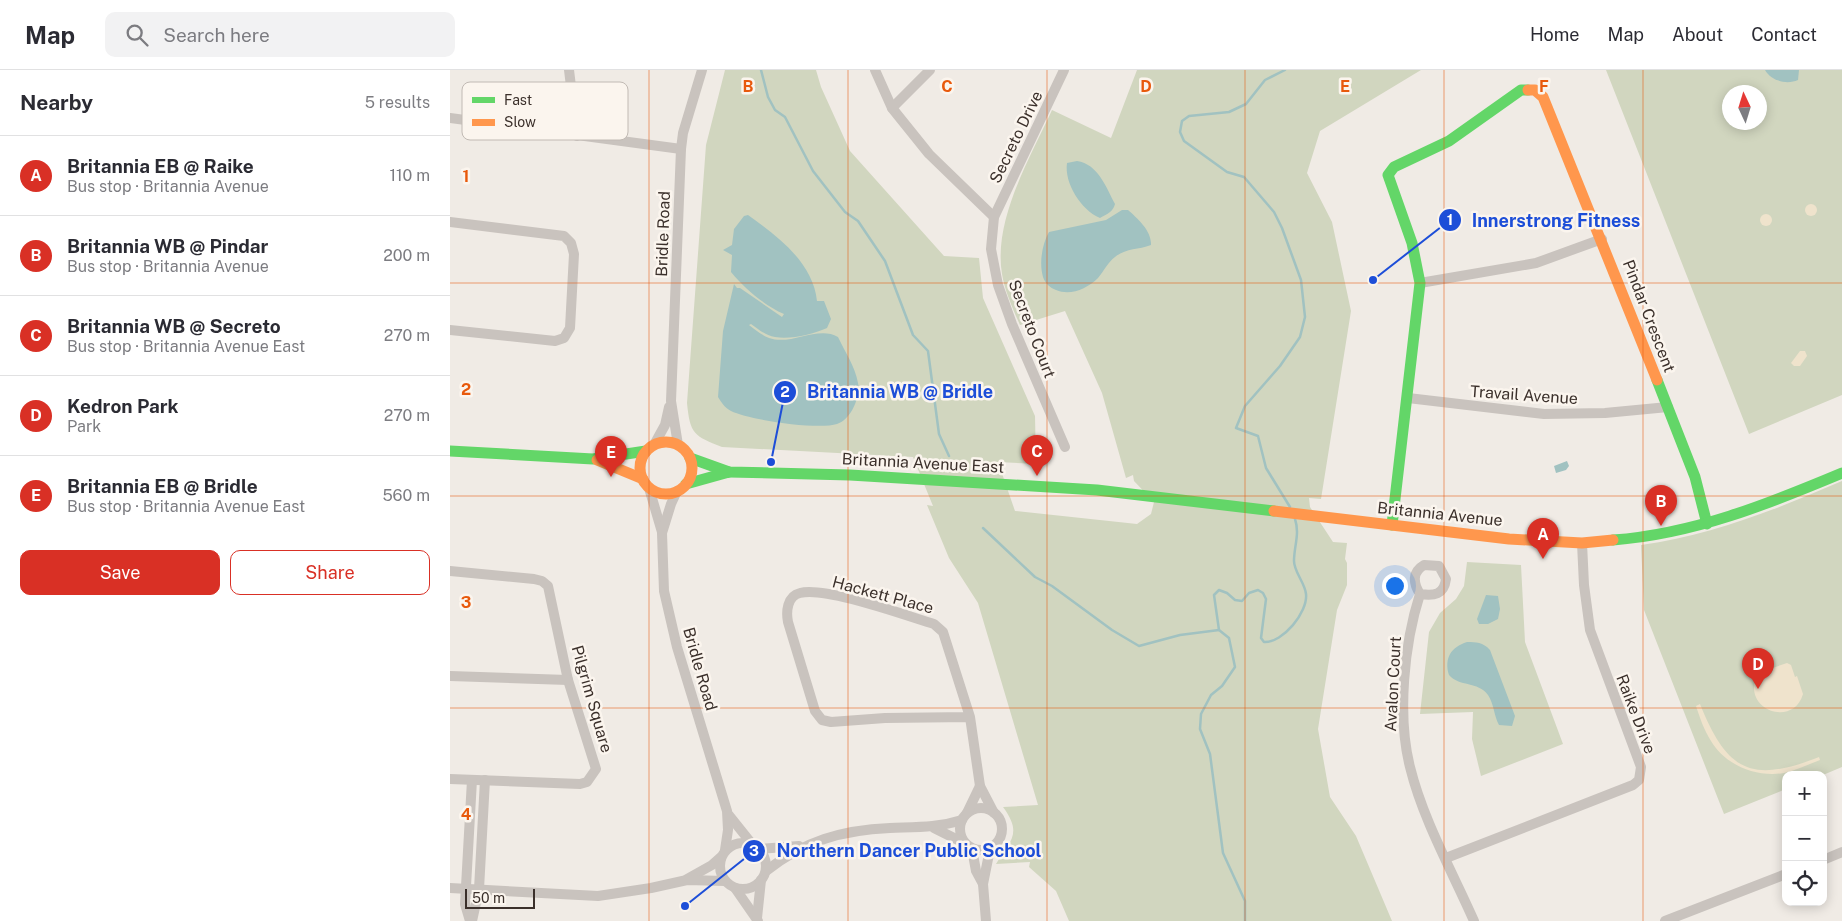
<!DOCTYPE html>
<meta charset="utf-8">
<style>
:root{--surface:#fff;--page:#f2f2f3;--text:#2b2b33;--muted:#7c7c81;--line:#e1e1e2;--accent:#d93025}
body{margin:0;font-family:"Public Sans",sans-serif;background:var(--page);color:var(--text)}
.controls{position:absolute;right:15px;bottom:15px;display:grid;overflow:hidden;border-radius:10px;box-shadow:0 2px 12px #0003}
.controls button{width:45px;height:45px;display:grid;place-items:center;padding:0;border:0;border-bottom:1px solid var(--line);background:var(--surface);color:var(--text);font:25px sans-serif}
.compass{position:absolute;left:1272px;top:15px;width:45px;height:45px;border-radius:50%;background:var(--surface);box-shadow:0 2px 12px #0003;rotate:356deg}
.scale{position:absolute;left:15px;bottom:12px;width:70px;box-sizing:border-box;padding-left:5px;border:2px solid #3b302b;border-top:0;font-size:14px;line-height:18px;white-space:nowrap;color:#3b302b;-webkit-text-stroke:4px #fbf5ee;paint-order:stroke}
.you{position:absolute;left:944px;top:515px;width:18px;height:18px;margin:-12px;border:4px solid #fff;border-radius:50%;background:#1a73e8;box-shadow:0 0 0 8px #1a73e833}
.badge{display:grid;place-items:center;width:32px;height:32px;border-radius:50%;background:var(--accent);color:#fff;font-size:16px;font-weight:700}
.pin{position:absolute;translate:-50% -41px;filter:drop-shadow(0 1px 2px #0008)}
.pin::after{content:'';position:absolute;top:26px;width:18px;height:15px;background:inherit;clip-path:polygon(0 0,100% 0,50% 100%)}
.list{margin:0;padding:0;list-style:none}
h2{display:flex;justify-content:space-between;align-items:center;height:65px;margin:0;padding:0 20px;font-size:21px}
h2 small{font-size:16px;font-weight:400;color:var(--muted)}
.list li{display:grid;grid-template-columns:32px 1fr auto;gap:15px;align-items:center;box-sizing:border-box;height:80px;padding:0 20px;border-top:1px solid var(--line)}
.list b{display:block;font-size:19px;white-space:nowrap}
.list p{margin:0;font-size:16px;white-space:nowrap;color:var(--muted)}
.list em{font-size:16px;font-style:normal;color:var(--muted)}
.actions{display:flex;gap:10px;padding:15px 20px}
.actions a{flex:1;padding:11px 0;border:1px solid var(--accent);border-radius:10px;text-align:center;font-size:18px;color:var(--accent)}
.actions .main{background:var(--accent);color:#fff}
.icon{flex:none;width:28px;height:28px;fill:none;stroke:currentColor;stroke-width:2;stroke-linecap:round;stroke-linejoin:round}
.map{position:relative;flex:none;width:1392px;height:851px;overflow:hidden}
header{display:flex;align-items:center;gap:30px;box-sizing:border-box;height:70px;padding:0 25px;background:var(--surface);border-bottom:1px solid var(--line)}
header strong{font-size:24px}
nav{display:flex;gap:28px;margin-inline-start:auto;font-size:18px}
.search{width:350px;height:45px;background:var(--page);display:flex;align-items:center;gap:12px;box-sizing:border-box;padding:0 18px;border-radius:10px;color:var(--muted);font-size:19px}
main{display:flex}
aside{flex:1;background:var(--surface)}
.map>svg:first-child{display:block}
</style>
<header>
<strong>Map</strong>
<div class="search"><svg class="icon" aria-label="search" viewBox="0 0 24 24"><circle cx="10" cy="10" r="6"/><path d="M15 15l6 6"/></svg>Search here</div>
<nav><a>Home</a><a>Map</a><a>About</a><a>Contact</a></nav>
</header>
<main>
<aside>
<h2>Nearby<small>5 results</small></h2>
<ul class="list">
<li><span class="badge">A</span><div><b>Britannia EB @ Raike</b><p>Bus stop · Britannia Avenue</p></div><em>110 m</em></li>
<li><span class="badge">B</span><div><b>Britannia WB @ Pindar</b><p>Bus stop · Britannia Avenue</p></div><em>200 m</em></li>
<li><span class="badge">C</span><div><b>Britannia WB @ Secreto</b><p>Bus stop · Britannia Avenue East</p></div><em>270 m</em></li>
<li><span class="badge">D</span><div><b>Kedron Park</b><p>Park</p></div><em>270 m</em></li>
<li><span class="badge">E</span><div><b>Britannia EB @ Bridle</b><p>Bus stop · Britannia Avenue East</p></div><em>560 m</em></li>
</ul>
<div class="actions"><a class="main">Save</a><a>Share</a></div>
</aside>
<div class="map">
<svg width="1392" height="851" viewBox="0 0 1392 851">
<rect width="100%" height="100%" fill="#f0ebe5"/>
<g fill="#d1d6bf" fill-rule="evenodd">
<path d="M275,0H366L371,17L400,81L494,186L529,188L533,228L585,346L586,394L548,392L565,441L687,454L701,444L704,432L684,411L683,405L676,408L652,323L615,241L570,255C563,239 555,222 552,204C543,150 580,88 602,40L661,68L687,0H971L870,61L857,103L882,152L901,241L871,429L859,428L860,437L883,472L897,473L895,489L897,493V515L887,540L868,659L880,727L906,766L942,851H619L606,821L579,797L580,792L546,794C560,771 573,764 553,737L588,735L528,533L499,488L477,435L483,436L463,387L272,377C244,366 240,364 237,333L256,75Z"/>
<path d="M1156,0H1392V325L1299,364ZM1280,22H1310V52H1280Z"/>
<path d="M1392,411V697L1373,705H1336V719L1274,744L1194,540L1191,475C1263,465 1327,439 1392,411Z"/>
<path d="M1017,492L1071,495L1075,572L1113,674L1031,706L1022,669L1023,642L970,644L979,562L990,543L1006,529L1014,516Z"/>
</g>
<g fill="#efe3cc">
<circle cx="1361" cy="140" r="6"/>
<circle cx="1316" cy="150" r="6"/>
<path d="M1350,281H1355L1357,286L1350,296H1344L1341,293Z"/>
<path d="M1337,593L1341,595L1345,607L1347,606L1353,624C1343,659 1289,639 1308,603Z"/>
<path d="M1250,634C1277,701 1301,714 1369,687L1370,690C1359,694 1347,700 1334,703C1307,708 1275,695 1261,671C1254,660 1250,648 1246,636Z"/>
</g>
<g fill="#a1c2c1">
<path d="M1315,0H1349L1348,10C1337,15 1321,11 1315,0Z"/>
<path d="M627,91C648,94 656,117 665,134C663,142 657,144 650,148C631,140 614,113 617,93Z"/>
<path d="M672,140H678C687,148 702,161 701,175C688,180 676,178 665,187C658,192 654,201 648,208C637,219 620,226 606,220C600,218 595,213 593,207C589,193 592,174 599,162L656,150Z"/>
<path d="M298,145C327,166 363,192 367,231H374L381,249L377,258C364,264 340,270 325,267C316,266 308,259 301,254L299,255C305,260 312,265 319,268C341,276 368,255 388,267C395,282 405,296 408,313C411,326 401,350 387,354C368,360 299,350 281,341C274,337 272,333 268,327L273,261L284,214L287,218H290L332,247L334,244C314,235 295,219 281,202L282,185L273,180L282,175L284,159L294,146Z"/>
<path d="M1117,391L1119,396L1116,400L1106,403L1104,396Z"/>
<path d="M1036,525L1048,526L1050,539L1048,549L1038,554H1029L1027,549Z"/>
<path d="M1017,572C1026,572 1033,572 1040,580L1065,646L1062,656L1049,655C1044,646 1044,634 1038,625C1028,611 1009,617 999,605C994,588 1001,577 1017,572Z"/>
</g>
<g fill="none" stroke-linecap="round" stroke-linejoin="round">
<g stroke="#a1c2c1" stroke-width="2.5">
<path d="M311,0L318,27L325,40L335,47L363,101L395,142L408,151L435,191L463,265L478,281L489,364L499,386"/>
<path d="M835,0L815,10L796,34L779,42L739,46L732,51L730,62L734,71L777,102L794,107L824,142L832,158L851,210L855,247L850,267L830,296L795,336L786,358L808,366L816,398L840,437"/>
<path d="M533,458L585,507L602,516L662,560L689,576L730,565L769,560"/>
<path d="M795,851V831L773,783L760,684L750,659L751,644L761,625L772,616L785,597L779,568L769,560L764,525L769,520L777,523L785,530L792,531L799,523L808,520L813,523L816,529L811,568L814,572C833,573 858,542 856,524C855,513 844,502 844,491C844,476 850,464 845,449"/>
</g>
<g stroke="#c9c3be" stroke-width="10">
<path d="M119,0L127,66"/>
<path d="M425,0L442,38L479,84L544,147"/>
<path d="M614,0L544,147L541,179L548,215L562,254L615,377"/>
<path d="M442,38L480,0"/>
<path d="M0,48L231,79"/>
<path d="M0,152L114,166L121,173L124,184L120,258L114,268L105,271L0,260"/>
<path d="M970,213L1086,193L1152,169"/>
<path d="M958,328L1094,344L1155,343L1218,337"/>
<path d="M204,375L215,355L219,337"/>
<path d="M228,375L221,331L231,79L233,63L252,0"/>
<path d="M199,418L212,462"/>
<path d="M227,421L221,434L212,463L214,521L227,577L277,741L278,760L275,780"/>
<path d="M0,501L84,509L92,511L98,516L118,610L146,699L137,712L130,714L0,709"/>
<path d="M970,524C984,526 994,525 996,509L989,496L974,495C962,502 963,513 970,524C954,574 947,646 960,697C973,750 1002,801 1024,851"/>
<path d="M0,606L118,610"/>
<path d="M520,647L435,648L381,652L372,650L365,641L338,552C336,542 337,526 350,523C375,516 457,546 484,554L493,562L520,647L530,716L544,743"/>
<circle cx="531" cy="759" r="21"/>
<path d="M517,743L530,716"/>
<path d="M278,744L302,774"/>
<path d="M484,758L514,773"/>
<circle cx="293" cy="796" r="23"/>
<path d="M309,779L349,776"/>
<path d="M522,779L526,801L533,814"/>
<path d="M996,788L1183,715L1189,710L1191,697L1140,560L1134,515L1132,473"/>
<path d="M1373,790L1392,782"/>
<path d="M316,801C354,771 392,760 440,758C466,757 487,758 512,750"/>
<path d="M237,809L262,795L271,787"/>
<path d="M0,818L148,826L201,818L237,810L275,811"/>
<path d="M285,818L308,851"/>
<path d="M307,848L311,810"/>
<path d="M20,851L15,834L22,710"/>
<path d="M22,851L29,819L35,710"/>
<path d="M536,851L533,814L540,779"/>
<path d="M1215,851L1336,804"/>
</g>
<g stroke="#63d668" stroke-width="11">
<path d="M1207,310L1245,407L1257,454"/>
<path d="M0,381L143,389L196,381"/>
<path d="M240,388L279,402L400,405L647,420L824,441"/>
<path d="M236,414L279,402"/>
<path d="M942,455L970,213L962,173L938,105L944,97L999,71L1071,20H1078"/>
<path d="M1163,470C1244,464 1318,434 1392,403"/>
</g>
<g stroke="#ff974d" stroke-width="11">
<path d="M1078,20H1085L1093,27L1207,310"/>
<circle cx="216" cy="398" r="26"/>
<path d="M147,390L193,409"/>
<path d="M824,441L1059,469L1132,473L1163,470"/>
</g>
</g>
<path fill="none" stroke="#e8590c" stroke-width="1" stroke-opacity="0.55" d="M199,0V851M398,0V851M597,0V851M795,0V851M994,0V851M1193,0V851M0,213H1392M0,426H1392M0,638H1392"/>
<g text-anchor="middle" dominant-baseline="central" stroke-width="5" stroke-linejoin="round" paint-order="stroke">
<g font-size="16" fill="#3b302b" stroke="#fbf5ee">
<text transform="translate(566 67) rotate(-64)">Secreto Drive</text>
<text transform="translate(213 164) rotate(-88)">Bridle Road</text>
<text transform="translate(1199 246) rotate(69)">Pindar Crescent</text>
<text transform="translate(582 259) rotate(69)">Secreto Court</text>
<text transform="translate(1074 325) rotate(4)">Travail Avenue</text>
<text transform="translate(473 393) rotate(3)">Britannia Avenue East</text>
<text transform="translate(990 444) rotate(6)">Britannia Avenue</text>
<text transform="translate(433 525) rotate(15)">Hackett Place</text>
<text transform="translate(250 599) rotate(74)">Bridle Road</text>
<text transform="translate(943 614) rotate(-87)">Avalon Court</text>
<text transform="translate(142 629) rotate(74)">Pilgrim Square</text>
<text transform="translate(1186 644) rotate(69)">Raike Drive</text>
</g>
</g>
<rect x="12" y="12" width="166" height="58" rx="8" fill="#fbf5ee" stroke="#c1bab4" stroke-width="1"/>
<rect x="22" y="27" width="23" height="6" fill="#63d668"/>
<rect x="22" y="49" width="23" height="7" fill="#ff974d"/>
<g font-size="14" fill="#3b302b">
<text x="54" y="35">Fast</text>
<text x="54" y="57">Slow</text>
</g>
<g font-size="16" text-anchor="middle" font-weight="bold" fill="#e8590c" stroke="#fbf5ee" stroke-width="5" stroke-linejoin="round" paint-order="stroke">
<text x="298" y="22">B</text>
<text x="497" y="22">C</text>
<text x="696" y="22">D</text>
<text x="895" y="22">E</text>
<text x="1094" y="22">F</text>
<text x="16" y="112">1</text>
<text x="16" y="325">2</text>
<text x="16" y="538">3</text>
<text x="16" y="750">4</text>
</g>
<path fill="none" stroke="#1d4ed8" stroke-width="2" d="M923 210L1000 150M321 392L335 322M235 836L304 781"/>
<g fill="#1d4ed8" stroke="#fbf5ee" stroke-width="2">
<circle cx="923" cy="210" r="5"/>
<circle cx="321" cy="392" r="5"/>
<circle cx="235" cy="836" r="5"/>
<circle cx="1000" cy="150" r="12"/>
<circle cx="335" cy="322" r="12"/>
<circle cx="304" cy="781" r="12"/>
</g>
<g font-size="15" text-anchor="middle" font-weight="bold" fill="#fff">
<text x="1000" y="155">1</text>
<text x="335" y="327">2</text>
<text x="304" y="786">3</text>
</g>
<g font-size="18" text-anchor="middle" font-weight="bold" fill="#1d4ed8" stroke="#fbf5ee" stroke-width="5" stroke-linejoin="round" paint-order="stroke">
<text x="1106" y="157">Innerstrong Fitness</text>
<text x="450" y="328">Britannia WB @ Bridle</text>
<text x="459" y="787">Northern Dancer Public School</text>
</g>
</svg>
<div class="controls">
<button>+</button>
<button>−</button>
<button><svg class="icon" aria-label="locate" viewBox="0 0 24 24"><circle cx="12" cy="12" r="6"/><path d="M12 2v4M12 18v4M2 12h4M18 12h4"/></svg></button>
</div>
<svg class="compass" viewBox="-18 -18 36 36"><path d="M0-13l5 13h-10z" fill="#e53935"/><path d="M0 13l5-13h-10z" fill="#7c7c81"/></svg>
<div class="scale">50 m</div>
<div class="you"></div>
<div class="pin badge" style="left:1093px;top:489px">A</div>
<div class="pin badge" style="left:1211px;top:456px">B</div>
<div class="pin badge" style="left:587px;top:406px">C</div>
<div class="pin badge" style="left:1308px;top:619px">D</div>
<div class="pin badge" style="left:161px;top:407px">E</div>
</div>
</main>
